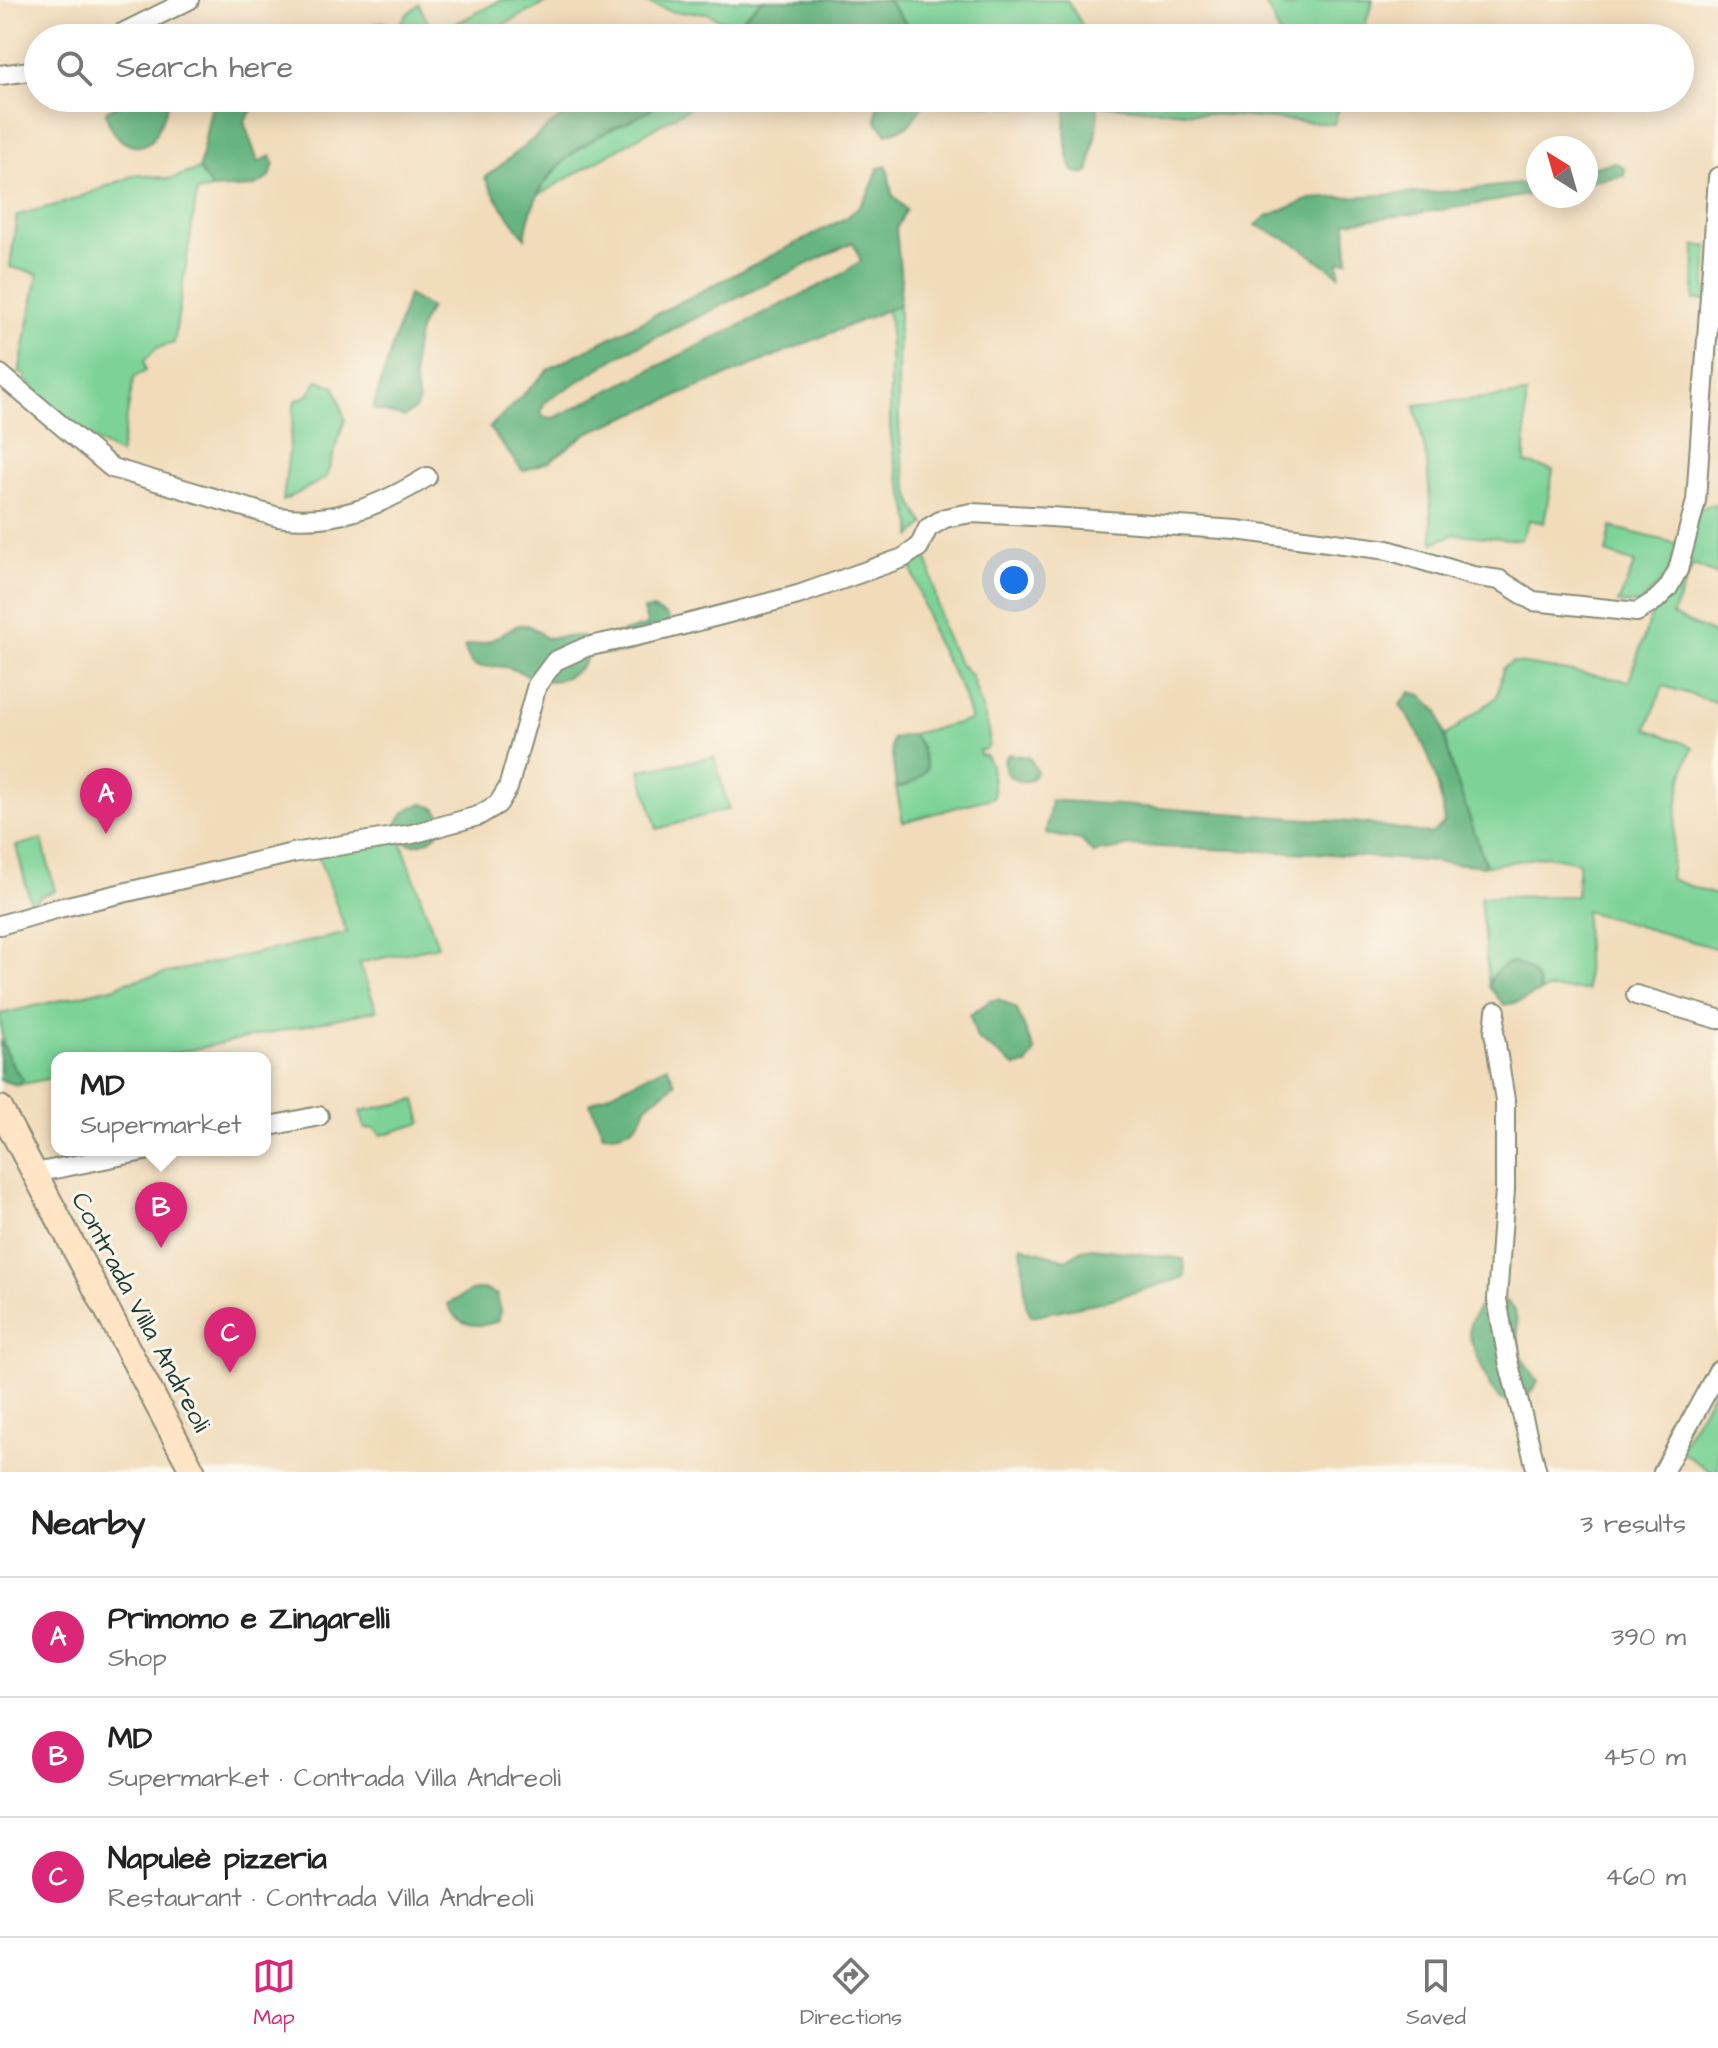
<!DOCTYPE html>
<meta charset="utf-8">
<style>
:root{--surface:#fff;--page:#f2f2f2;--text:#222;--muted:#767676;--line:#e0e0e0;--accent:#db2777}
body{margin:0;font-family:"Architects Daughter",sans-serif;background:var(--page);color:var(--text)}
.compass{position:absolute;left:1526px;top:136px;width:72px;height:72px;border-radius:50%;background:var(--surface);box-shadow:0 4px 20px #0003;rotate:323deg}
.you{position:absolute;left:1014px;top:580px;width:28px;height:28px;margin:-20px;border:6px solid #fff;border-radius:50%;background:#1a73e8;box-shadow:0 0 0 12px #1a73e833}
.badge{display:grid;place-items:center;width:52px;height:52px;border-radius:50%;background:var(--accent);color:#fff;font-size:26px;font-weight:700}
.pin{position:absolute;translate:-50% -66px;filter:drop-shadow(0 2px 4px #0008)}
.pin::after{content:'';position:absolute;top:42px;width:28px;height:24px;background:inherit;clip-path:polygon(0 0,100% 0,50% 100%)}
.popup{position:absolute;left:51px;top:1052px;width:220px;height:104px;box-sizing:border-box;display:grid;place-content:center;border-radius:16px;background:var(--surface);filter:drop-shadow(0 2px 6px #0005);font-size:26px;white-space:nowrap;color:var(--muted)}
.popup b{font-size:30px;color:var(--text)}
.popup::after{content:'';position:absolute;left:50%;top:100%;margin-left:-16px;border:16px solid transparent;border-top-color:var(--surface)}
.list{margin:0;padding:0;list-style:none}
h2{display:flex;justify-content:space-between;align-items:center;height:104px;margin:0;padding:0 32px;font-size:34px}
h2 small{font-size:26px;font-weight:400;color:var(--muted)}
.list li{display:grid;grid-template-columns:52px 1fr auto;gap:24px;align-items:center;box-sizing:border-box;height:120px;padding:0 32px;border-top:2px solid var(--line)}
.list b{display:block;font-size:30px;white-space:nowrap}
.list p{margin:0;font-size:26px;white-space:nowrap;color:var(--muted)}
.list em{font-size:26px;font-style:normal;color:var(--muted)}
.icon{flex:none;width:44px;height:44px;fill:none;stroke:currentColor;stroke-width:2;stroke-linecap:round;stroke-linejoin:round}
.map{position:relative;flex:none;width:1718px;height:1472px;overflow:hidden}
.search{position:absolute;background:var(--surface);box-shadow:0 4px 20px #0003;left:24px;right:24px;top:24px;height:88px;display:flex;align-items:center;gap:20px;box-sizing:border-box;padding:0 28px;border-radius:44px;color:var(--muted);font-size:30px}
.sheet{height:464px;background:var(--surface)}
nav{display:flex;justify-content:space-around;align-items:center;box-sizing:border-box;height:112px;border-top:2px solid var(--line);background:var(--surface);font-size:22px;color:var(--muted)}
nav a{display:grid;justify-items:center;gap:4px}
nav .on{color:var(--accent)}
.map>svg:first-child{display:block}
</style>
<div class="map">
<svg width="1718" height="1472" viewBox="0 0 1718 1472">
<rect width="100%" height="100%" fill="#fbf7ec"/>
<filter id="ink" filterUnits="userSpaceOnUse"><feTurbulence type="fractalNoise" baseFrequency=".0125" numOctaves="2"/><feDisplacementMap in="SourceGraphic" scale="16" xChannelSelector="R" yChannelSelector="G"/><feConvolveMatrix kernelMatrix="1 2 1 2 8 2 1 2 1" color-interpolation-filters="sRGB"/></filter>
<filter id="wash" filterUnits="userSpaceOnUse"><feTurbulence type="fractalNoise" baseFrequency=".006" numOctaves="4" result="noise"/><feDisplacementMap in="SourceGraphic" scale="32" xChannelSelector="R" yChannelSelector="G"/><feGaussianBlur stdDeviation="1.8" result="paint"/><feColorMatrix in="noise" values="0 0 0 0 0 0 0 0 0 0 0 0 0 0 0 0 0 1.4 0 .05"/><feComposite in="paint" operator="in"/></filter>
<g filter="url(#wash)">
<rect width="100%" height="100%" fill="#f1dbba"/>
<g fill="#7dd397" stroke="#4e8866" stroke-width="2">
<path d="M501,0H552L477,38H400L396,28L408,13L419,4L427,21L438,33Z"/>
<path d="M639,0H762L739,22L720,20L708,13L674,12Z"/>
<path d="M887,0H1067L1090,38H911L906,23Z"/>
<path d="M1261,0H1276L1286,7H1293L1303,0H1373L1361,38H1281L1270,12Z"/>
<path d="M664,98H706L535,197C557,164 575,149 609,130C628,120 649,114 664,98Z"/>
<path d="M924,98H1069L1067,106L925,103Z"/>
<path d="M1090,98H1342L1334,124L1097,105Z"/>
<path d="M199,169L212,189L197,192L174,343L157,348L144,361L146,371L134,377L120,454C83,438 54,407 25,380V375L19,373L38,274L10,267L17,215L67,202L138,174L170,179Z"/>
<path d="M1695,246H1708L1705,300H1694Z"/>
<path d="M899,305C899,357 890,485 925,524L912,536V525L894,458L890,427V323L886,309Z"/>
<path d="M318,380L335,387L345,419L326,478L283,501L295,401L308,395Z"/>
<path d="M1526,394L1525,463L1553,470L1544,523L1529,520L1520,540L1455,534L1433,543L1427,461L1415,405Z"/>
<path d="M1711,505L1718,506V575L1693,565L1672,615L1718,636V703L1663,686L1647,729L1693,747C1676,779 1674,842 1670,879L1718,896V949L1585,911L1587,990L1548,989L1540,992L1539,984L1491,978L1489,987L1480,897L1576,896L1579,862L1546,856L1486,866L1453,770L1444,737L1497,697L1503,668L1512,662L1629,681L1652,613L1700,508Z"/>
<path d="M1611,527L1678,544L1667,576L1640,604L1618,603L1635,563L1606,553Z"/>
<path d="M923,552L929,564L943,630L958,662L971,675L989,730V745L985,750H979L980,755L986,756L991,765L994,797L903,822L896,788L909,785L920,745L912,734L971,720L962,691L934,638L909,560Z"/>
<path d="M714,757L729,809L657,829L640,770Z"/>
<path d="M42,839L55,891L40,896L32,908L16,846Z"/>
<path d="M401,841L438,946L359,963L377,1010L153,1058H57V1077L18,1085L23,1079C6,1060 0,1039 0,1014L116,987L126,982L347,933L317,854Z"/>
<path d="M416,1100L422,1123L382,1135L374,1128L365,1129L360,1111Z"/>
<path d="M1718,1384V1472H1712L1678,1450Z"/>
</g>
<g fill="#66b580" stroke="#42795a" stroke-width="2" fill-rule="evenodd">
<path d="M762,0H887L906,23L911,38H824L800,35L793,38H711L739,22Z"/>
<path d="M380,22C392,23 396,27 400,38H370V26Z"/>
<path d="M131,98L167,100C168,110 164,115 160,124C157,130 156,137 151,141C129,158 107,130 106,111Z"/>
<path d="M213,98H256L257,103L244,122L258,162L271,156L274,163L270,177L253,187L212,189L199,169Z"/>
<path d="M664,98C651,112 633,119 616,127C565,152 533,181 525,238L498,201L485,178L549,126L587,99Z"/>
<path d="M878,98H924L925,103L908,126L887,134L876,121Z"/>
<path d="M1069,98H1090L1097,105C1101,127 1090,148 1090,171L1085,175L1073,171C1064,151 1063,120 1069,98Z"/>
<path d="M1615,162L1625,169L1624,176L1586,182V169Z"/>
<path d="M887,166L892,194L906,210L896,229L901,280L899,305L587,433L550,461L523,471L489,428L550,368L846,218C864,204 872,190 878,168ZM853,242L861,261L839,276L554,418L544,417L541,412L544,403L553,397L624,353Z"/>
<path d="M1538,182V193C1474,206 1411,215 1346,222L1348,260L1339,261V275L1294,243L1256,225L1267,216L1310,199L1453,191Z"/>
<path d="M408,295L430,308C413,333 409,372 419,401L415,409L404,417L373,409Z"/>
<path d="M653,609L667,616L670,621C637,650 633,658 587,652C587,662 583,666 575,672C549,690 533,676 509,668C487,660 475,681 464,647C472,644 481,645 489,641C514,629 521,613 545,638L581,636L585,643L648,625L643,610Z"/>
<path d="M1411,692L1421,695L1438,711L1453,770L1486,866L1316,853L1132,846L1093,853L1081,840L1046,834L1051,800L1362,823L1431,834L1444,823C1440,779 1426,740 1400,705Z"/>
<path d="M912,734L920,745L927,768C919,781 910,785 896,788L891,745L893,738Z"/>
<path d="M1008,754L1029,757L1037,771C1030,786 1017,783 1006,773L1004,760Z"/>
<path d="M422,804C436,807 441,811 446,825C433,841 411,854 395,834C397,818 406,807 422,804Z"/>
<path d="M1514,962C1528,967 1538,977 1540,992L1519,1002L1504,1005L1489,987C1492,973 1501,965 1514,962Z"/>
<path d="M998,999L1016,1008C1023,1022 1027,1037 1035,1051L1027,1065L1015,1066L977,1039L970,1015L990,1001Z"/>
<path d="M0,1040L15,1070L23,1079L18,1085L0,1080Z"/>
<path d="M667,1066L675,1083C667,1092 658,1096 649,1104C646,1106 644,1112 643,1115C634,1131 620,1135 603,1134L590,1103Z"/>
<path d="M1021,1246L1066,1260L1082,1250L1092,1248L1184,1259L1185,1277L1105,1301L1031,1316L1026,1305Z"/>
<path d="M483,1289L497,1295L501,1311L498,1321C477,1329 456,1326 448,1304L471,1291Z"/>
<path d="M1486,1294C1522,1301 1516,1319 1519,1348C1520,1359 1532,1372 1538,1382L1526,1398L1511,1404L1499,1398L1490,1387L1469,1336L1470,1323Z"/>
</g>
</g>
<g filter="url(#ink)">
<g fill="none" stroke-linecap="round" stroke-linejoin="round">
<g stroke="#888c77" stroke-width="22">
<g id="minor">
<path d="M112,38L189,0"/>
<path d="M0,75L38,70"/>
<path d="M0,374L112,468L278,517C333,525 380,506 427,477"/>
<path d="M0,925L55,909L293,853L412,834L478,816L498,804L508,788L537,685L555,661L586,647L664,630L798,595L903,558L919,547L928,528L945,518L971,513L1051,517L1236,530L1388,550L1473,576L1500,580L1533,601L1637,612L1656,600L1668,588L1678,570L1696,501L1718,177"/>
<path d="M1636,995L1718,1019"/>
<path d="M1496,1011L1494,1032L1505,1100V1190L1497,1299L1508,1361L1537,1472"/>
<path d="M265,1127L319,1116"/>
<path d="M35,1173L149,1150"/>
<path d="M1663,1472L1718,1371"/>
</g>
</g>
<g stroke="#888c77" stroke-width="28">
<path id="secondary" d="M0,1108L193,1472"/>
</g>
<use href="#minor" stroke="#fff" stroke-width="18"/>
<use href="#secondary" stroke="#ffe4c6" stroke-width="24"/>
</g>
</g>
<g text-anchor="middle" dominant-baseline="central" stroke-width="6" stroke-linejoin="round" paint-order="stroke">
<g font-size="26" fill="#1f3d34" stroke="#fbf7ec">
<text transform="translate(141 1312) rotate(62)">Contrada Villa Andreoli</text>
</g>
</g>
</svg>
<svg class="compass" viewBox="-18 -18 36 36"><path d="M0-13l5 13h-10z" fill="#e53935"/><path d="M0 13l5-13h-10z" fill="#767676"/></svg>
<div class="you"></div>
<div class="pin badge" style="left:106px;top:834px">A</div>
<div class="pin badge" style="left:161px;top:1248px">B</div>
<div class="popup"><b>MD</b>Supermarket</div>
<div class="pin badge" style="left:230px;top:1373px">C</div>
<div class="search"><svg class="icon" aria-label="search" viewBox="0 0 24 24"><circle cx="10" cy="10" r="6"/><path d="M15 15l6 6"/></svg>Search here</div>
</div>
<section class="sheet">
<h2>Nearby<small>3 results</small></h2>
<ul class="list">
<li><span class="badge">A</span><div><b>Primomo e Zingarelli</b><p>Shop</p></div><em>390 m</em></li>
<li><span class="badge">B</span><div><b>MD</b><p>Supermarket · Contrada Villa Andreoli</p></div><em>450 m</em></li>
<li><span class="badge">C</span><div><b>Napuleè pizzeria</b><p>Restaurant · Contrada Villa Andreoli</p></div><em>460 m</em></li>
</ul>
</section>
<nav>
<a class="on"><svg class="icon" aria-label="map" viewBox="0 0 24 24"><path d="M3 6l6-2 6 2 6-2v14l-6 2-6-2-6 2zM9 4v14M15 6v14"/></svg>Map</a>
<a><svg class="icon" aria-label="directions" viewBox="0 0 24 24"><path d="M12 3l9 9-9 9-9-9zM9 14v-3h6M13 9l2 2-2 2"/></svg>Directions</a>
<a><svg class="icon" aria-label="saved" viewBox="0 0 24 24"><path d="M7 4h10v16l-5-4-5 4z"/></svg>Saved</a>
</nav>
